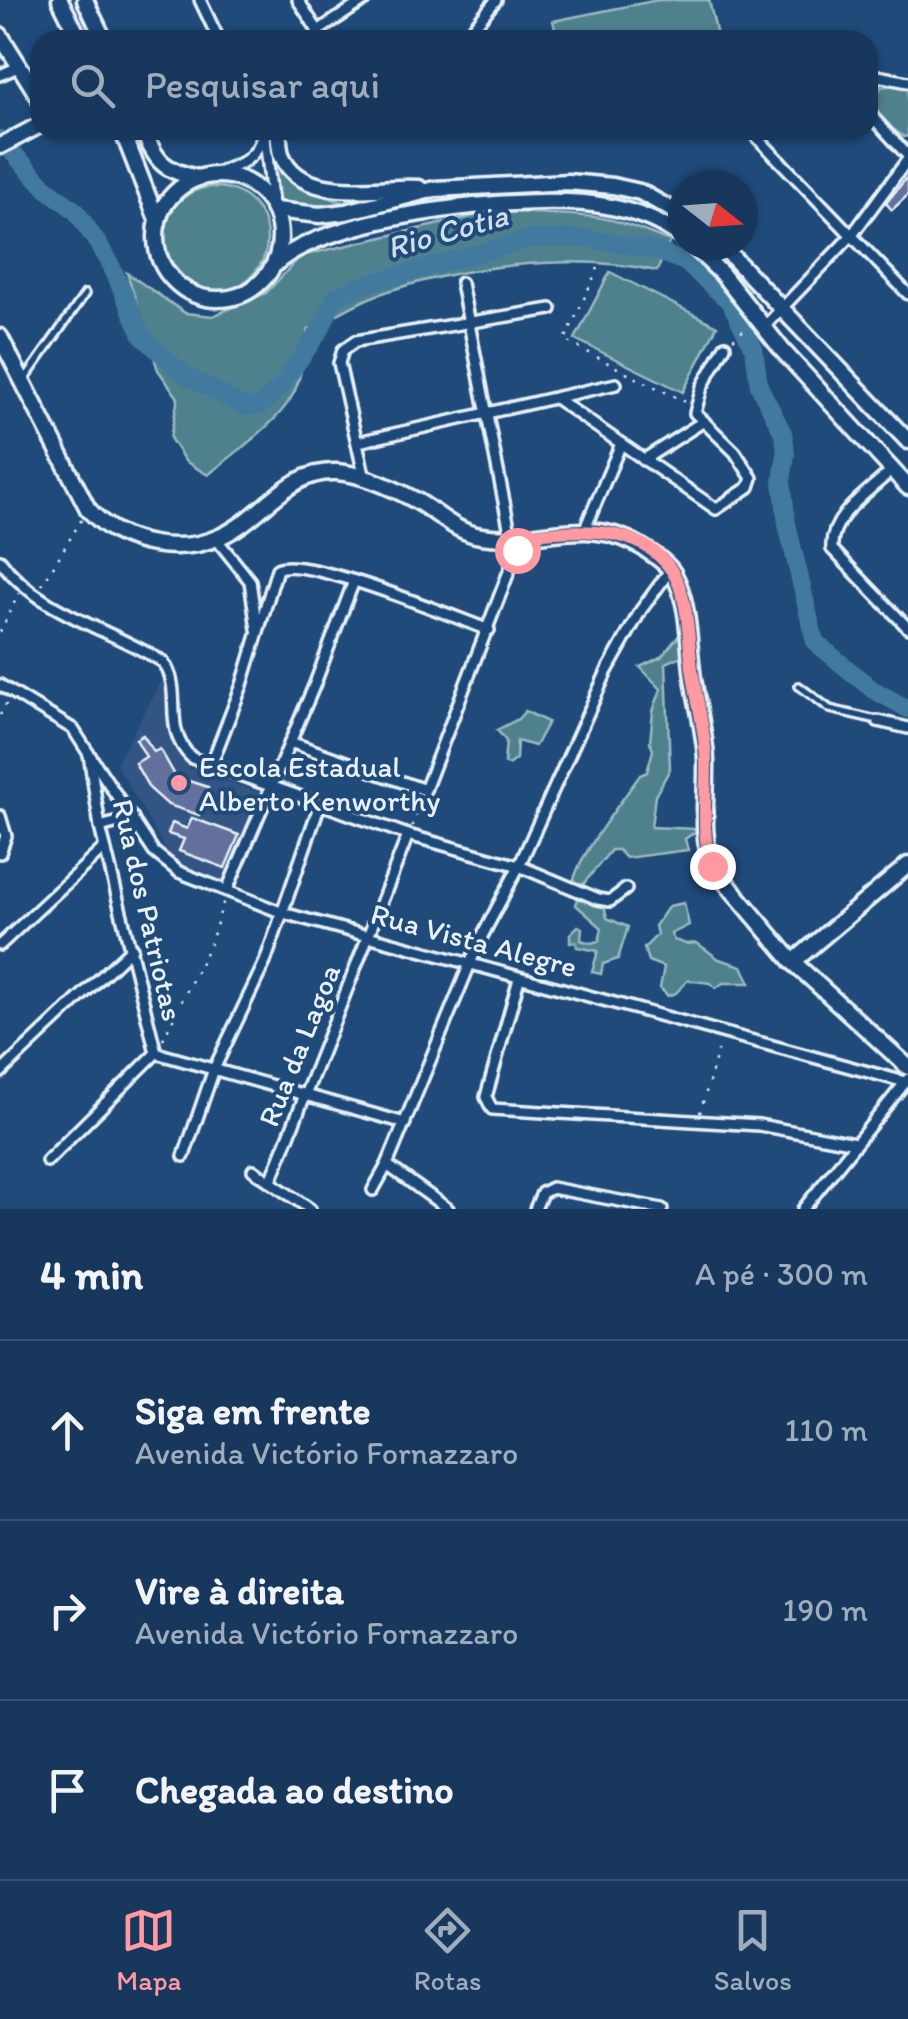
<!DOCTYPE html>
<html lang="pt">
<meta charset="utf-8">
<style>
:root{--surface:#17385c;--page:#244365;--text:#f1f3f6;--muted:#9eacbb;--line:#365272;--accent:#ff9aa2}
body{margin:0;font-family:Itim,sans-serif;background:var(--page);color:var(--text)}
.compass{position:absolute;left:668px;top:170px;width:90px;height:90px;border-radius:50%;background:var(--surface);box-shadow:0 2px 8px #0004;rotate:107deg}
.stop{position:absolute;width:30px;height:30px;margin:-22px;border:8px solid #ff9aa2;border-radius:50%;background:#fff}
.stop.end{background:#ff9aa2;border-color:#fff;box-shadow:0 2px 10px #0008}
.list{margin:0;padding:0;list-style:none}
h2{display:flex;justify-content:space-between;align-items:center;height:130px;margin:0;padding:0 40px;font-size:42px}
h2 small{font-size:32px;font-weight:400;color:var(--muted)}
.list li{display:grid;grid-template-columns:65px 1fr auto;gap:30px;align-items:center;box-sizing:border-box;height:180px;padding:0 40px;border-top:2px solid var(--line)}
.list b{display:block;font-size:38px;white-space:nowrap}
.list p{margin:0;font-size:32px;white-space:nowrap;color:var(--muted)}
.list em{font-size:32px;font-style:normal;color:var(--muted)}
.icon{flex:none;width:55px;height:55px;fill:none;stroke:currentColor;stroke-width:2;stroke-linecap:round;stroke-linejoin:round}
.map{position:relative;flex:none;width:908px;height:1209px;overflow:hidden}
.search{position:absolute;background:var(--surface);box-shadow:0 2px 8px #0004;left:30px;right:30px;top:30px;height:110px;display:flex;align-items:center;gap:25px;box-sizing:border-box;padding:0 35px;border-radius:30px;color:var(--muted);font-size:38px}
.sheet{height:670px;background:var(--surface)}
nav{display:flex;justify-content:space-around;align-items:center;box-sizing:border-box;height:140px;border-top:2px solid var(--line);background:var(--surface);font-size:28px;color:var(--muted)}
nav a{display:grid;justify-items:center;gap:5px}
nav .on{color:var(--accent)}
.map>svg:first-child{display:block}
</style>
<div class="map">
<svg width="908" height="1209" viewBox="0 0 908 1209">
<rect width="100%" height="100%" fill="#1f4a7a"/>
<filter id="ink" filterUnits="userSpaceOnUse"><feTurbulence type="fractalNoise" baseFrequency=".01" numOctaves="2"/><feDisplacementMap in="SourceGraphic" scale="20" xChannelSelector="R" yChannelSelector="G"/><feConvolveMatrix kernelMatrix="1 2 1 2 8 2 1 2 1" color-interpolation-filters="sRGB"/></filter>
<g filter="url(#ink)">
<path fill="#335584" d="M164,676L175,749L189,768L263,794L228,882L172,861L116,764Z"/>
<g fill="#4f818d" stroke="#9cb9c2" stroke-width="2.5">
<path d="M658,0H709L718,40H558L553,21Z"/>
<path d="M896,85L908,87V136L904,137L880,120L875,100L881,87Z"/>
<path d="M272,153C292,184 315,195 350,204L295,209L278,200Z"/>
<circle cx="215" cy="239" r="52"/>
<path d="M500,210C534,215 568,213 602,218C625,222 648,233 670,241L657,271C571,252 460,266 377,295C353,304 330,319 308,330C305,348 303,368 297,385C287,418 235,452 208,475L185,461L170,438L178,398L158,370L127,273L185,313L213,316L266,293L301,256Z"/>
<path d="M610,272L717,326L683,392L575,339Z"/>
<path d="M681,633L684,655L666,663L670,769L655,796L651,827L699,829L685,839L688,850L626,858L618,850H611L581,887L573,884C576,859 624,798 640,775L647,772L653,750L650,742L653,711L661,689L640,667L661,657Z"/>
<path d="M525,711L548,722L535,746L517,741L516,759L508,765L504,763L506,741L497,730L518,719Z"/>
<path d="M578,894L604,905L607,918L628,927L618,959L603,964L601,974L592,972L598,951L577,947L576,942L570,943V934L578,926L582,928L581,940L591,943L599,941L602,928L576,905Z"/>
<path d="M684,903L689,925L671,934L674,940L686,944L697,943L719,959L742,966L750,983H723L716,988L710,983L688,980L676,993L668,996L660,988L664,967L648,961L644,948L657,935L655,926L669,906Z"/>
</g>
<g fill="none" stroke-linecap="round" stroke-linejoin="round">
<path stroke="#437a9f" stroke-width="18" d="M0,139L47,189L76,211L108,259L143,337L182,373L245,407L260,406L281,386L321,329L335,297L356,287L531,239L586,238L656,251L685,262L730,302L754,349L759,386L784,435L786,454L782,481L787,524L815,642L872,689L908,709"/>
</g>
<g fill="#636f9b" stroke="#e8f1f8" stroke-width="2.5">
<path d="M908,176V195L892,210L886,203Z"/>
<path d="M143,735L154,752L160,749L176,777L208,787L199,815L168,805L149,788L135,763L146,757L136,739Z"/>
<path d="M192,818L239,835L225,868L179,851L184,839L168,834L172,823L187,829Z"/>
</g>
<g fill="none" stroke-linecap="round" stroke-linejoin="round">
<g stroke="#e8f1f8" stroke-width="12">
<g id="lane">
<path d="M25,379L85,294"/>
<path d="M799,686L830,709L877,720"/>
</g>
</g>
<g stroke="#e8f1f8" stroke-width="16">
<g id="street">
<path d="M200,0L219,40"/>
<path d="M298,0L318,31"/>
<path d="M313,40L318,31L365,0"/>
<path d="M463,40L496,0"/>
<path d="M868,74L908,82"/>
<path d="M0,75L18,67"/>
<path d="M868,89L878,76"/>
<path d="M868,112L908,156"/>
<path d="M264,130L273,207"/>
<path d="M750,130L908,294"/>
<path d="M683,131L685,130"/>
<path d="M210,175C233,167 255,163 262,137"/>
<path d="M461,283L511,537"/>
<path d="M763,328L852,235L908,159"/>
<path d="M558,400L716,509L749,487L752,478L735,452L695,413L702,387L725,346"/>
<path d="M358,442L616,384"/>
<path d="M643,460L704,421"/>
<path d="M892,470C870,491 829,516 832,549L908,628"/>
<path d="M365,479L339,363L343,350L356,341L551,309"/>
<path d="M584,531L620,446"/>
<path d="M218,541L250,581L257,629"/>
<path d="M0,560C38,613 109,628 163,662C185,691 160,728 192,758L408,835L519,866L598,899L610,901L626,889"/>
<path d="M0,685L73,729L89,754L100,827L156,1053"/>
<path d="M878,721L908,728"/>
<path d="M290,742L425,790L523,535"/>
<path d="M89,754L154,852L179,872L283,913L905,1082"/>
<path d="M211,765L242,685L277,569C302,554 454,617 489,630"/>
<path d="M0,816L6,836L0,853"/>
<path d="M100,827L133,818"/>
<path d="M227,890L314,686L354,581"/>
<path d="M0,945L105,847"/>
<path d="M519,979L486,1097L492,1109L759,1125L855,1143"/>
<path d="M156,1053L405,1123"/>
<path d="M0,1073L132,948"/>
<path d="M184,1156L214,1069L265,962L320,804"/>
<path d="M47,1161L156,1053"/>
<path d="M387,1165L448,1209"/>
<path d="M253,1170L310,1209"/>
<path d="M271,1181L408,835"/>
<path d="M373,1190L387,1165L479,942L519,866L607,671L641,610L671,569"/>
<path d="M535,1209L542,1193L552,1188L662,1209"/>
<path d="M803,1209L908,1079"/>
</g>
</g>
<g stroke="#e8f1f8" stroke-width="21">
<g id="secondary">
<path d="M60,0L80,40"/>
<path d="M85,0L104,40"/>
<path d="M0,35L40,99"/>
<path d="M122,130L158,222"/>
<path d="M143,130C156,162 164,171 198,178"/>
<path d="M278,130C279,137 279,147 281,154C301,205 378,185 419,188"/>
<path d="M0,146L40,125"/>
<circle cx="218" cy="237" r="62"/>
<path d="M275,210L320,215L346,212L435,189L568,182L613,186L640,192L683,216"/>
<path d="M692,245L722,274L783,351L908,487"/>
<path d="M721,245L908,441"/>
<path d="M273,266C325,214 533,192 606,206C633,211 661,221 683,238"/>
<path d="M0,337L88,509C106,529 126,539 153,544C252,561 268,468 337,472C362,474 393,488 415,500C437,512 455,532 481,536C539,545 589,512 645,549C654,555 667,563 673,573C690,603 688,644 693,678C697,705 705,733 706,760C707,795 700,833 712,866L793,962L908,1067"/>
<path d="M793,962L908,865"/>
</g>
</g>
<g stroke="#e8f1f8" stroke-width="2.5" stroke-dasharray="2.5 8" stroke-linecap="butt">
<path d="M598,268L565,340L625,372"/>
<path d="M733,339L750,325"/>
<path d="M626,373L686,402"/>
<path d="M42,585L82,519"/>
<path d="M0,632L19,593"/>
<path d="M0,715L7,702"/>
<path d="M412,826L421,800"/>
<path d="M163,1039L211,942L224,900"/>
<path d="M700,1113L720,1044"/>
</g>
<use href="#lane" stroke="#1f4a7a" stroke-width="5"/>
<use href="#street" stroke="#1f4a7a" stroke-width="9"/>
<use href="#secondary" stroke="#1f4a7a" stroke-width="14"/>
</g>
</g>
<g fill="none" stroke-linecap="round" stroke-linejoin="round" filter="url(#ink)">
<path stroke="#ff9aa2" stroke-width="12" d="M517,550L523,535C573,529 640,523 672,571C689,597 688,639 692,668C696,699 705,729 706,759C707,794 700,833 712,866"/>
</g>
<circle fill="#ff9aa2" stroke="#1f4a7a" stroke-width="4" cx="179" cy="783" r="10"/>
<g text-anchor="middle" dominant-baseline="central" stroke-width="8" stroke-linejoin="round" paint-order="stroke">
<g font-size="30" fill="#e8f1f8" stroke="#1f4a7a" text-anchor="start">
<text x="199" y="766">Escola Estadual<tspan x="199" dy="34">Alberto Kenworthy</tspan></text>
</g>
<g font-size="30" fill="#e8f1f8" stroke="#1f4a7a">
<text transform="translate(148 910) rotate(77)">Rua dos Patriotas</text>
<text transform="translate(474 940) rotate(15)">Rua Vista Alegre</text>
<text transform="translate(299 1045) rotate(-68)">Rua da Lagoa</text>
</g>
<g font-size="32" font-style="italic" fill="#cfdfeb" stroke="#1f4a7a">
<text transform="translate(447 231) rotate(-16)">Rio Cotia</text>
</g>
</g>
</svg>
<svg class="compass" viewBox="-18 -18 36 36"><path d="M0-13l5 13h-10z" fill="#e53935"/><path d="M0 13l5-13h-10z" fill="#9eacbb"/></svg>
<div class="stop" style="left:517px;top:550px"></div>
<div class="stop end" style="left:712px;top:866px"></div>
<div class="search"><svg class="icon" aria-label="search" viewBox="0 0 24 24"><circle cx="10" cy="10" r="6"/><path d="M15 15l6 6"/></svg>Pesquisar aqui</div>
</div>
<section class="sheet">
<h2>4 min<small>A pé · 300 m</small></h2>
<ul class="list">
<li><svg class="icon" aria-label="ahead" viewBox="0 0 24 24"><path d="M12 20V5M6 11l6-6 6 6"/></svg><div><b>Siga em frente</b><p>Avenida Victório Fornazzaro</p></div><em>110 m</em></li>
<li><svg class="icon" aria-label="right" viewBox="0 0 24 24"><path d="M7 20v-9h11M14 6l5 5-5 5"/></svg><div><b>Vire à direita</b><p>Avenida Victório Fornazzaro</p></div><em>190 m</em></li>
<li><svg class="icon" aria-label="arrive" viewBox="0 0 24 24"><path d="M6 21V4h12l-3 4 3 4H6"/></svg><div><b>Chegada ao destino</b></div></li>
</ul>
</section>
<nav>
<a class="on"><svg class="icon" aria-label="map" viewBox="0 0 24 24"><path d="M3 6l6-2 6 2 6-2v14l-6 2-6-2-6 2zM9 4v14M15 6v14"/></svg>Mapa</a>
<a><svg class="icon" aria-label="directions" viewBox="0 0 24 24"><path d="M12 3l9 9-9 9-9-9zM9 14v-3h6M13 9l2 2-2 2"/></svg>Rotas</a>
<a><svg class="icon" aria-label="saved" viewBox="0 0 24 24"><path d="M7 4h10v16l-5-4-5 4z"/></svg>Salvos</a>
</nav>
